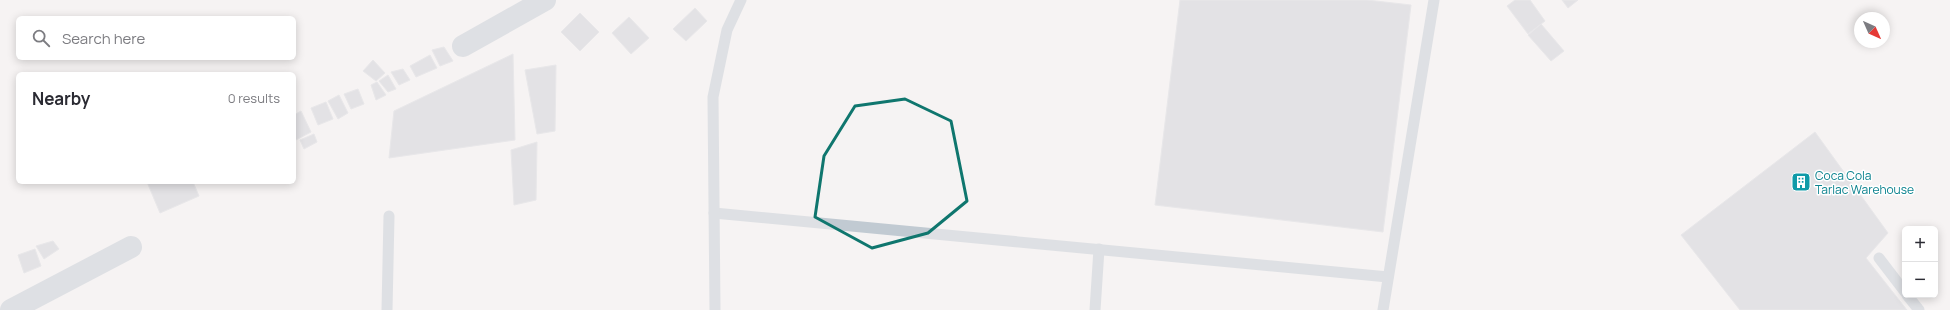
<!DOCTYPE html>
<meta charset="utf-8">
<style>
:root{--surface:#fff;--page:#f7f7f7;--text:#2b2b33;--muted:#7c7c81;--line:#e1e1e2}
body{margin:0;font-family:Manrope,sans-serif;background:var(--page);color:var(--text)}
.controls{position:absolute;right:12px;bottom:12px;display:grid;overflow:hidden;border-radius:6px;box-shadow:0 2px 10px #0003}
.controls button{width:36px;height:36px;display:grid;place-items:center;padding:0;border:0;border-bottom:1px solid var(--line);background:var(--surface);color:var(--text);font:20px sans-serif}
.compass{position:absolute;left:1854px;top:12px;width:36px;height:36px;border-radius:50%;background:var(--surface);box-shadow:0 2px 10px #0003;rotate:135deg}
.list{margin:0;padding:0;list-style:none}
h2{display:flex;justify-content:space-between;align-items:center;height:52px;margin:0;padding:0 16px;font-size:17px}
h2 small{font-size:13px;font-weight:400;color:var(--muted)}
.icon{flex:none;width:22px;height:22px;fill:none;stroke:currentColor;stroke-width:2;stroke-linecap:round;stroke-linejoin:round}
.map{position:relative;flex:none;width:1950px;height:310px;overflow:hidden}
.search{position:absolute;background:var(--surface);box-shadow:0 2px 10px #0003;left:16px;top:16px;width:280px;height:44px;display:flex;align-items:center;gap:10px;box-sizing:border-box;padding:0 14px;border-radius:6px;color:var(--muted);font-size:15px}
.panel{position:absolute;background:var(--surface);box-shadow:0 2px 10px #0003;left:16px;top:72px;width:280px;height:112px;border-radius:6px}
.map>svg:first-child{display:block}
</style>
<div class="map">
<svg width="1950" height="310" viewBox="0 0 1950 310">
<rect width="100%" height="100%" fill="#f5f3f3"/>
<g fill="#cdcfd5" stroke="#d7d9de">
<path d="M1180,0H1367L1411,5L1383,232L1155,205Z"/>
<path d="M1515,0H1530L1545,21L1528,34L1507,6Z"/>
<path d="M1562,0H1578L1568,8Z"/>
<path d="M695,8L707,21L686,41L673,29Z"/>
<path d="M580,13L599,32L580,51L561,32Z"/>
<path d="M629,17L649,38L631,54L612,33Z"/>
<path d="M1541,24L1564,51L1551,61L1528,35Z"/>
<path d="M444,47L453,61L440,66L432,50Z"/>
<path d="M513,54L515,140L389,158L394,111Z"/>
<path d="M430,55L437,68L416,77L410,66Z"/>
<path d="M373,60L385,73L376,81L363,71Z"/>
<path d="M556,65L555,131L537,134L525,70Z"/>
<path d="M403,69L410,80L399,85L391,72Z"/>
<path d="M388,75L396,89L388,92L379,81Z"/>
<path d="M377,82L386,95L376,100L371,85Z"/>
<path d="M358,89L364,104L351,109L344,94Z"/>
<path d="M339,95L348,113L338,119L328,101Z"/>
<path d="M326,102L333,119L318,125L311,108Z"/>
<path d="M301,111L311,132L294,141V115Z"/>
<path d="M1815,132L1888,233L1866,258L1907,310H1740L1681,235Z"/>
<path d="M314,134L317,142L304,149L300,140Z"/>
<path d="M537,142L536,200L514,205L511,150Z"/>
<path d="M147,182H193L199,196L160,213Z"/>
<path d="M53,241L59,249L44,259L36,246Z"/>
<path d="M35,249L41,266L24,273L18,255Z"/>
</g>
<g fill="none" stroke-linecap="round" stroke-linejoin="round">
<g stroke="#c1cad2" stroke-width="11">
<path d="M714,213L1388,277"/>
<path d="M1879,258L1905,292"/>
<path d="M1907,295L1919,310"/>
<path d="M387,310L389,216"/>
<path d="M715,310L713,97L727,30L741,0"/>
<path d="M1095,310L1099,249"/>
<path d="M1383,310L1434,0"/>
</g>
<g stroke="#c1cad2" stroke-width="22">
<path d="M463,46L545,0"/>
<path d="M11,310L131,247"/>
</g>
</g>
<path d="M0 0H1950V310H0ZM905,99L951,121L967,201L928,233L872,248L815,217L824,156L855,106Z" fill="#f5f3f3" fill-opacity=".55" fill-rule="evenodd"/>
<path fill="none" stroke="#0f766e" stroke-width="3" stroke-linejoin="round" d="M905,99L951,121L967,201L928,233L872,248L815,217L824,156L855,106Z"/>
<defs>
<g id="building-square" transform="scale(1)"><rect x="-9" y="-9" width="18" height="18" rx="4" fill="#0f9aa8" stroke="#fff"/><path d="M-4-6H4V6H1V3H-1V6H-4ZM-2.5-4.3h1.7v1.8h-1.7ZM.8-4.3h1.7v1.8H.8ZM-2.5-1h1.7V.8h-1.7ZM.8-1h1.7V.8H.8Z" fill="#fff"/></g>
</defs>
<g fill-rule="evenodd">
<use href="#building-square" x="1801" y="182"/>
</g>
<g text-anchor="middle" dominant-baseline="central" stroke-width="3" stroke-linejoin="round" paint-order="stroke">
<g font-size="12" fill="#0d838f" stroke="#fff" text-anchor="start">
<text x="1815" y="175">Coca Cola<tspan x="1815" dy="14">Tarlac Warehouse</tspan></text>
</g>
</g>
</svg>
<div class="controls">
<button>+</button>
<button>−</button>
</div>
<svg class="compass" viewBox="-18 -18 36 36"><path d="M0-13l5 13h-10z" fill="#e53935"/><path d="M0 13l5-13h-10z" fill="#7c7c81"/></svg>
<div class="search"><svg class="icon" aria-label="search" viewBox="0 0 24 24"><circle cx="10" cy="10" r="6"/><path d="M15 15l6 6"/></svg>Search here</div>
<section class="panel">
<h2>Nearby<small>0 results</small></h2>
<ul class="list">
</ul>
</section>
</div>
